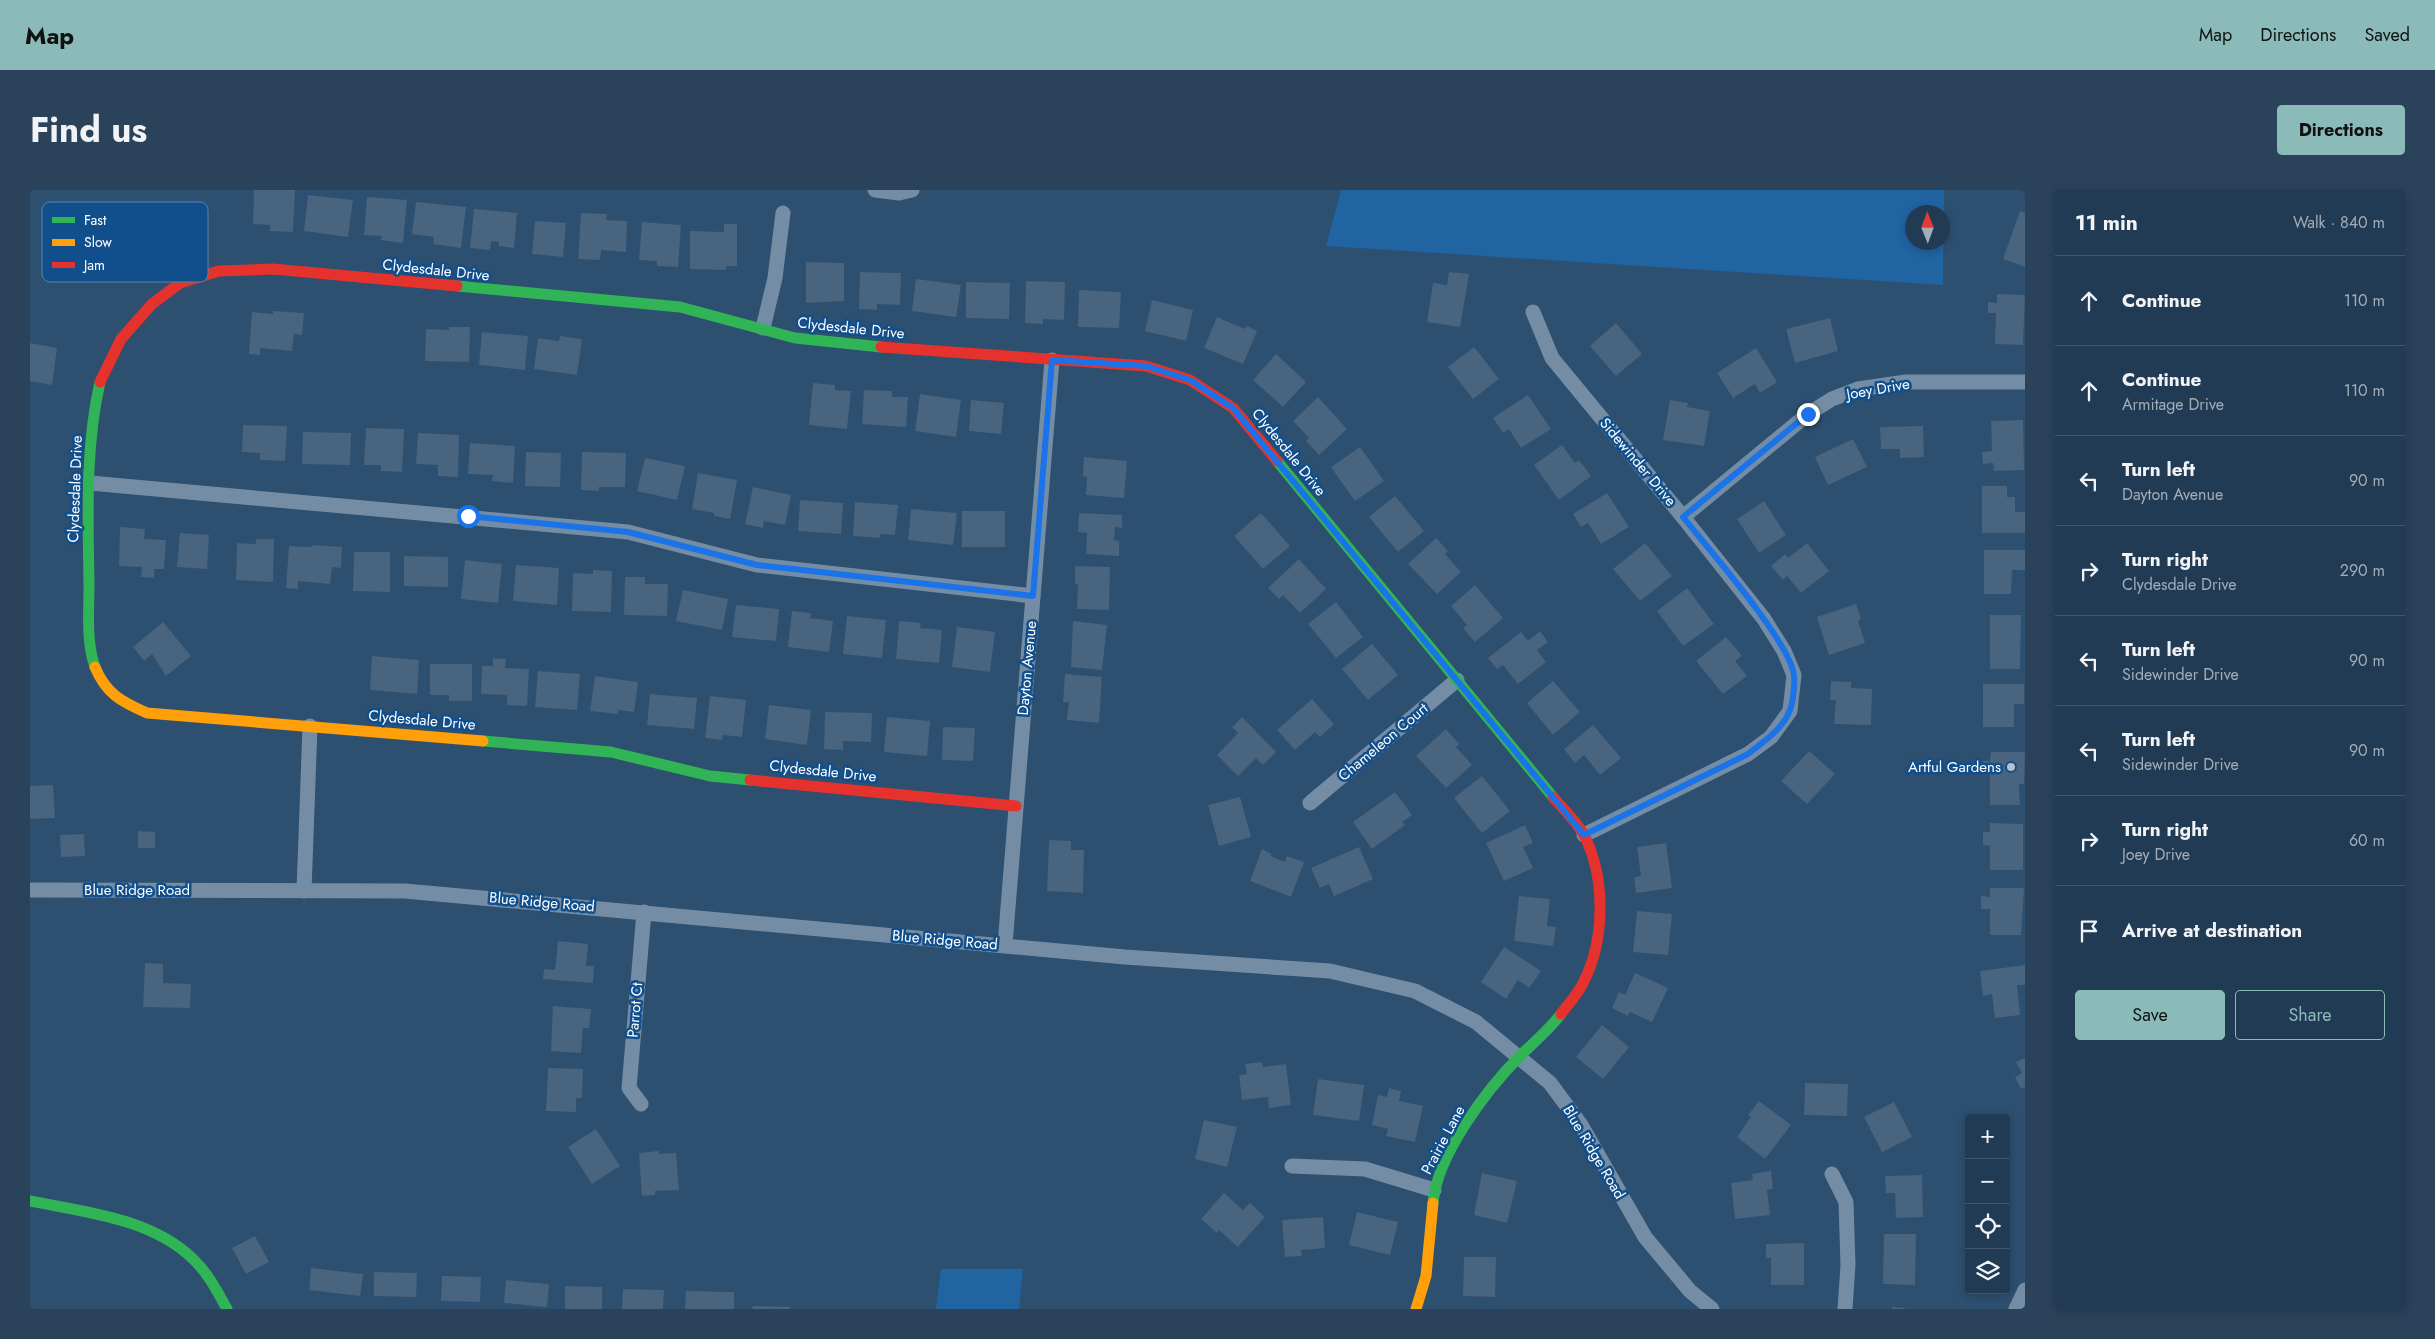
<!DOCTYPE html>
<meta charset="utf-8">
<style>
:root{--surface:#223b54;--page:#2a425a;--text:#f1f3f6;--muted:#a2adb8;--line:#3f556b;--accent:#8bbbb9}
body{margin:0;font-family:Jost,sans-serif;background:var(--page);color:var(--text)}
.controls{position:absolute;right:15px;bottom:15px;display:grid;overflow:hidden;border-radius:5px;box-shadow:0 2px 8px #0003}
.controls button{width:45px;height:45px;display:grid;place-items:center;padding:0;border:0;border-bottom:1px solid var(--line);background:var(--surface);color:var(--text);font:25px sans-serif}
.compass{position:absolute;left:1875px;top:15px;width:45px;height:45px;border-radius:50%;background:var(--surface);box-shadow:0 2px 8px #0003;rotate:359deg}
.stop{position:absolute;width:15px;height:15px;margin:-11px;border:4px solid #1a73e8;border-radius:50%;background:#fff}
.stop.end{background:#1a73e8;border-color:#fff;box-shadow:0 1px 5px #0008}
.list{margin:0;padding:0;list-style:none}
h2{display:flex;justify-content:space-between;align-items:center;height:65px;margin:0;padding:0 20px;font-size:21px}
h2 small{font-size:16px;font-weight:400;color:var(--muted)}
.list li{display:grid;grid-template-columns:32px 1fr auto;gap:15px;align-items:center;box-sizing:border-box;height:90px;padding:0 20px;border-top:1px solid var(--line)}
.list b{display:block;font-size:19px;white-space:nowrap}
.list p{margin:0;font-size:16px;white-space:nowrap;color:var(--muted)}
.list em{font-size:16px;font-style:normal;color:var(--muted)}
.actions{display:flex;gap:10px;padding:15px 20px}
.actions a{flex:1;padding:11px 0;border:1px solid var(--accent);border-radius:5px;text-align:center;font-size:18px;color:var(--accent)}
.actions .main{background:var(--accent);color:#111}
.icon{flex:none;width:28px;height:28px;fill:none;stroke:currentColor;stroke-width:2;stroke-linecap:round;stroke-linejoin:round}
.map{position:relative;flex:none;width:1995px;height:1119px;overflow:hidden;border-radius:5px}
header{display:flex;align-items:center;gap:30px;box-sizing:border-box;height:70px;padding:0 25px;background:var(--accent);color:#111}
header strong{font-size:24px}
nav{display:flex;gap:28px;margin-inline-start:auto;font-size:18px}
.intro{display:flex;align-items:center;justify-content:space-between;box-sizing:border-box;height:120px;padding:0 30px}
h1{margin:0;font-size:35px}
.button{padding:12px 22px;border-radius:5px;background:var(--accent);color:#111;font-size:18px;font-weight:700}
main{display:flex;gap:30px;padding:0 30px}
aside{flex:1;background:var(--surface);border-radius:5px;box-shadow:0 2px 8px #0003}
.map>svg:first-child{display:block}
</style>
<header>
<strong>Map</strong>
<nav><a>Map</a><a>Directions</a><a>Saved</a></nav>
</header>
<div class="intro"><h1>Find us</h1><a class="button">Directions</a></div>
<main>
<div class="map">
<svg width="1995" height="1119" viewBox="0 0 1995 1119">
<rect width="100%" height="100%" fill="#2d4f70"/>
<g fill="#2164a2" fill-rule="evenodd">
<path d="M1311,0H1914L1913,95L1296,56ZM1882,22H1912V52H1882Z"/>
<path d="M911,1079H993L989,1119H906Z"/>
</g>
<g fill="#48647e">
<path d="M224,0H265L263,42L240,41V35L223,34Z"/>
<path d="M278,5L323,10L318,47L274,41Z"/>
<path d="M337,7L377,10L373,53L351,50L352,46L334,45Z"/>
<path d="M386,12L436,17L431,58L403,54L404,47L382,44Z"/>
<path d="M444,19L487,23L484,58L469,56V52L461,51L460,60L440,58Z"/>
<path d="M1990,21L1995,23V77L1973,69Z"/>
<path d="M551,23L577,24L576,30L597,31L596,62L571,60L570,70L548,69Z"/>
<path d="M505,31L536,33L533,67L502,64Z"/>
<path d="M612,32L651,35L648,77L627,76V71L609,70Z"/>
<path d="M694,34H707V76H696V80L660,79V41L694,42Z"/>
<path d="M776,72L814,73V111L776,113Z"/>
<path d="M830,82L871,83L870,115L847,114V120L829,119Z"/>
<path d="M1419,82L1439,84L1430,137L1397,132L1403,93L1417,95Z"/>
<path d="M886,89L931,95L926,127L882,121Z"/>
<path d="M996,91L1035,92L1034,130L1013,129V134L995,133Z"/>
<path d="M936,92L980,93L979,129L936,128Z"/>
<path d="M1049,100L1091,102L1089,138L1048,137Z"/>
<path d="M1967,104L1995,105L1993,155L1965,154L1966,123H1958V112L1967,113Z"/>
<path d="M1122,110L1163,120L1156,151L1115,141Z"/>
<path d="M243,121L274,123L272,145L264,144L262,161L230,158V165L219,164L222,122L243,124Z"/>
<path d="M1187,127L1215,139L1217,136L1227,141L1213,174L1174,158Z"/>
<path d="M1800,128L1808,161L1765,173L1756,139Z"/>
<path d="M1586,133L1612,164L1586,186L1560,156Z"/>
<path d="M419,137H440L439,172L395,171L396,139L419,140Z"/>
<path d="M452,142L498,146L495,180L449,175Z"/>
<path d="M530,146L552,149L547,185L504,179L508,148L529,151Z"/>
<path d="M0,153L27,158L22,195L0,191Z"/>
<path d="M1444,157L1469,189L1443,209L1418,177Z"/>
<path d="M1726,158L1747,192L1730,203L1725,194L1703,208L1687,183Z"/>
<path d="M1246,164L1276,192L1253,217L1223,190Z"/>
<path d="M783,193L805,195V200L821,201L817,239L779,235Z"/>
<path d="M834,200L862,201V207H878L876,237L832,234Z"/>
<path d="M890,204L931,210L926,247L885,241Z"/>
<path d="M1498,205L1521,239L1491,258L1479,239L1473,243L1463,228Z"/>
<path d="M1288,207L1317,239L1289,265L1276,251L1279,248L1263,231Z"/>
<path d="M941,210L974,213L971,244L939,241Z"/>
<path d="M1640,210L1658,213L1657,217L1680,221L1674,256L1633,250Z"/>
<path d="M1993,230L1994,280L1964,281L1963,273L1953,274L1952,262L1962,261L1961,231Z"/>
<path d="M213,235L257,236L255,271L230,270V263L212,262Z"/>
<path d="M1893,236L1894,267L1870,268V259H1851L1850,237Z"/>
<path d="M336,238L374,239L372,282L351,281V275H334Z"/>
<path d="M273,242L321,243L320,275L272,274Z"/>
<path d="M388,243L429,245L428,287L408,286V275L386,274Z"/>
<path d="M1823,249L1837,277L1798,295L1785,267Z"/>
<path d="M440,253L485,256L483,293L462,291L463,285L438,284Z"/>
<path d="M1532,255L1545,273L1549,270L1561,286L1529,310L1504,275Z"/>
<path d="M1330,257L1354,291L1325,311L1301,277Z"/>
<path d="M496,262L531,263L530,297L495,296Z"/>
<path d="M552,262L596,263L595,297H569V301L551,300Z"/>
<path d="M1054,267L1097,271L1094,308L1056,305L1057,287L1053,286Z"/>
<path d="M615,268L655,276L647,310L607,301Z"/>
<path d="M668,283L707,290L700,329L684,326V323L662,319Z"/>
<path d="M1952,296H1977V307H1985V322H1995V343H1952Z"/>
<path d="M723,297L761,305L755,335L734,331L733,338L715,334Z"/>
<path d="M1577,303L1599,337L1571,354L1558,333L1551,337L1543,324Z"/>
<path d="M1365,306L1394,341L1368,362L1339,327Z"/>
<path d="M770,310L813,313L811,344L768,341Z"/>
<path d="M1734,311L1756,345L1729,363L1707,329Z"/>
<path d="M825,312L868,315L865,345L850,344V348L823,346Z"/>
<path d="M881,319L927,323L923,355L878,350Z"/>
<rect x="932" y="321" width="43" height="36"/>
<path d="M1049,323L1092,325V338L1085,337L1084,350L1089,351V366L1056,364L1057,343L1048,342Z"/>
<path d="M1231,323L1260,356L1233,379L1204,346Z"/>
<path d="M90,337L115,339L114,349L136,350L134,379H124V388L111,387L112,377L89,376Z"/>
<path d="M150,343L179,345L177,379L147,377Z"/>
<path d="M1406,348L1418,361L1415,364L1431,382L1407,404L1378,374Z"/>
<path d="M226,349H244L243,392L206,390L207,353L226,354Z"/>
<path d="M1615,353L1642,386L1610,411L1583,379Z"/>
<path d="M1777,353L1799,381L1771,403L1757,386L1753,390L1741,376L1755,364L1758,368Z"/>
<path d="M282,355L312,357L311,378L302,377L300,394L268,391V399L256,398L259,356L282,357Z"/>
<path d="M1954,360H1995V380H1982L1981,404H1954Z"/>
<path d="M324,362H360V402L323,401Z"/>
<path d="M374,366L418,367V397L374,396Z"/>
<path d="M1269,369L1296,399L1270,423L1253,405L1249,409L1238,398Z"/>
<path d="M435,370L472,374L468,413L431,409Z"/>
<path d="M486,375L529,378L527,415L483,411Z"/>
<path d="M1045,376L1080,377L1079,420L1047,419L1048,394H1045Z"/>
<path d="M563,380L582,381L581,422L542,421L543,383L563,384Z"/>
<path d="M595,387H615V394H638L637,426L594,425Z"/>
<path d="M1445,395L1473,428L1445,452L1433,438L1437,435L1421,416Z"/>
<path d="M1657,398L1684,434L1653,456L1627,421Z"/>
<path d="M653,400L698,409L692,440L646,431Z"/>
<path d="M1306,412L1333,447L1306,468L1278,434Z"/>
<path d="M1826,414L1831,429L1828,430L1835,453L1799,465L1787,427Z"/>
<path d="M706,415L749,419L746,451L702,447Z"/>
<path d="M762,421L781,423L780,428L803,431L799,462L758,457Z"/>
<path d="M1960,425H1991L1990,479H1960Z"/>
<path d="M817,426L856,430L852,468L813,464Z"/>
<path d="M869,431L891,433L890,438L912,440L909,473L866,469Z"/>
<path d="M1043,431L1077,435L1072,480L1041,477Z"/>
<path d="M133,432L161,466L136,486L122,464L114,471L103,457Z"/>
<path d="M927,437L965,442L960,482L922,477Z"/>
<path d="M1510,441L1518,452L1507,460L1516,472L1488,494L1473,475L1467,479L1458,468L1491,442L1498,451Z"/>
<path d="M1696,447L1712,466L1705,471L1717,486L1693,504L1666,471Z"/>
<path d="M1342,454L1368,485L1338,510L1312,479Z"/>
<path d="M342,466L389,470L387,504L340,500Z"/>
<path d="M463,468L476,469L475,478L499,479L497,516L477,515V505L451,504L452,476H463Z"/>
<path d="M400,474H442V511H419V505H400Z"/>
<path d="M508,481L550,484L547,520L505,517Z"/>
<path d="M1035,484L1072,487L1069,533L1037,530L1039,512H1033Z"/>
<path d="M565,486L608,492L604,522L588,520V524L560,521Z"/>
<path d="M1523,491L1550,522L1523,545L1497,513Z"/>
<path d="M1801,491L1821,492V498L1842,499L1841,535L1804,534L1806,510H1800Z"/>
<path d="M1953,494H1994V514H1984V537H1953Z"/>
<path d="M620,504L667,508L664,539L617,535Z"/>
<path d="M680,506L716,510L712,547L693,545L692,550L675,548Z"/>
<path d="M1282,509L1304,534L1290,547L1285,542L1265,560L1247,540Z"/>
<path d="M739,515L781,520L777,555L735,549Z"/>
<path d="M795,522L842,523L841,552L813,551V560L794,559Z"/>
<path d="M857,527L900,531L897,566L854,562Z"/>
<path d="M1212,527L1246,562L1233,575L1226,568L1208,586L1187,565L1208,543L1202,537Z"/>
<path d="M1563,535L1591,568L1570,585L1554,565L1545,573L1534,559Z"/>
<path d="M913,537L945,538L943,571L912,570Z"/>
<path d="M1416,539L1429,554L1426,557L1442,575L1416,598L1386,566Z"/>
<path d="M1779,561L1805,584L1777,614L1751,591Z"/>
<path d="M1961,562H1995L1994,594H1989L1990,615H1960V582L1953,583V571H1960Z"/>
<path d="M1452,586L1480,621L1452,643L1424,608Z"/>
<path d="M23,595L25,628L0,629V596Z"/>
<path d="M1365,602L1382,625L1372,632L1375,635L1342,659L1323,632Z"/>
<path d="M1210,607L1221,647L1189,656L1178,615Z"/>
<path d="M1960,633L1993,634V680H1960V656L1953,655V642H1960Z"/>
<path d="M1495,635L1503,653L1493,657L1503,678L1474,691L1456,653Z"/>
<path d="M108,641L125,642V658H108Z"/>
<path d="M54,644L55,666L31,667L30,645Z"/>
<path d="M1019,650L1041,651V660H1054L1053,703L1017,701Z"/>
<path d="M1636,653L1642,698L1606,703L1604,687L1611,686L1607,657Z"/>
<path d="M1329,657L1343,689L1304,706L1299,694L1290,698L1281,678Z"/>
<path d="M1232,659L1242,664L1240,666L1255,672L1257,666L1274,672L1261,707L1220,691Z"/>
<path d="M1960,698H1994L1991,745H1960V719H1951V706L1960,707Z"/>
<path d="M1489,706L1520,709L1517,736L1526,737L1523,756L1484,751Z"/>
<path d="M1607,721L1642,724L1638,765L1603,762Z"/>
<path d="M528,751L558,754L556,776H564L563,793L513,789L514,779L525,780Z"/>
<path d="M1474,757L1511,781L1499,798L1488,790L1476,809L1451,792Z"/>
<path d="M115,773L133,774V793L161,794L160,818L113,817Z"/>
<path d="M1995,775V795H1987L1990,825L1965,828L1962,804L1953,806L1950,781Z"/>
<path d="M1605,783L1638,798L1622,832L1600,822L1598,826L1582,818L1589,802L1595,805Z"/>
<path d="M523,816L561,819L559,838H553L551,863L521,861Z"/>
<path d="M1572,835L1599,857L1573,889L1546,867Z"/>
<path d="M1995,868V897L1991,899L1985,887L1992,883L1986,872Z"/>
<path d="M1232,872L1233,877L1256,874L1261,915L1239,918L1238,907L1212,910L1209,885L1217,884L1215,874Z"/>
<path d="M518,878L553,879L552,908H546V922L516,921Z"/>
<path d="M1288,889L1334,895L1329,931L1283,925Z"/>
<path d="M1775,893L1818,894L1817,926L1774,925Z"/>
<path d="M1359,898L1371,901L1369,911L1393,916L1385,952L1356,946L1358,939L1342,935L1348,905L1357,907Z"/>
<path d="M1729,911L1761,935L1735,969L1707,947L1721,927L1718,925Z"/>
<path d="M1864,912L1882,947L1852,962L1834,927Z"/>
<path d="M1174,930L1207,937L1197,977L1165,969Z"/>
<path d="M566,939L590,976L562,994L538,957Z"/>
<path d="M629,961V964L646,963L649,1000L625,1001V1005L612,1006L609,963Z"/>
<path d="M1741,981L1743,999L1737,1000L1740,1025L1705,1029L1701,993L1723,990L1722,984Z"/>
<path d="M1452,983L1487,991L1477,1033L1444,1025Z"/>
<path d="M1892,985L1893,1027L1866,1028L1865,1003H1856L1855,986Z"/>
<path d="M1194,1003L1213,1020L1220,1013L1235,1027L1208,1057L1189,1040L1187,1043L1171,1029Z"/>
<path d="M1327,1022L1368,1032L1360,1065L1319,1055Z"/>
<path d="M1293,1027L1295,1058L1271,1060L1272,1066L1255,1067L1252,1030Z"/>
<path d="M1854,1044H1886L1885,1095L1853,1094Z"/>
<path d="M225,1046L239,1072L216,1084L202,1058Z"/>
<path d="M1774,1053V1095H1741V1068H1736V1054Z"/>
<path d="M1434,1067H1466L1465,1107L1433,1106Z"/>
<path d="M281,1078L333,1084L330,1106L279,1100Z"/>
<path d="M344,1082L387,1083L386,1107L344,1106Z"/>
<path d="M412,1086L451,1087L450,1112L411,1111Z"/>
<path d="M476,1090L519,1094L517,1117L474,1113Z"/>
<path d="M535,1096L572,1097V1119H535Z"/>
<path d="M593,1099L634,1100L633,1119H592Z"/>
<path d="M656,1101L704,1102V1119H655Z"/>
<path d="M723,1116L760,1117V1119H722Z"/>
<path d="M1862,1117L1875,1118V1119H1862Z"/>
</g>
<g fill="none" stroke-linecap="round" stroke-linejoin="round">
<g stroke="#748da5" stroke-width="15">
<path d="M845,0L869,3L882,0"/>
<path d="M1503,122L1522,168L1653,327L1734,429L1754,461L1764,485L1760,521L1741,547L1718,564L1554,645"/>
<path d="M733,138L745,88L753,23"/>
<path d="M60,293L598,342L727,375L1003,406"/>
<path d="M1653,327L1778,224L1802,209L1828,199L1876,192H1995"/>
<path d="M1280,613L1427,490"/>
<path d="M0,700L375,701L1095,767L1300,781L1385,801L1446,832L1520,893L1551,935L1615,1047L1660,1101L1682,1119"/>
<path d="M274,701L280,536"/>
<path d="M975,755L1022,170"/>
<path d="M611,914L599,898L614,722"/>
<path d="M1262,976L1335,979L1404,1000"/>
<path d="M1802,984L1816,1012L1818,1075L1815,1119"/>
<path d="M1986,1119L1995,1100"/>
</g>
<g stroke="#30b455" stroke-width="11">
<path d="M427,96L650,117L765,148L851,157"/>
<path d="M1247,271L1523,607"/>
<path d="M65,477C56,452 59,421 59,394C58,327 55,258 70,192"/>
<path d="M453,551L581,562L680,586L720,590"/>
<path d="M0,1011C54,1022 121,1028 163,1069C178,1083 187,1101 197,1119"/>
<path d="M1403,1013C1407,965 1457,899 1490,866C1504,852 1519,840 1531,824"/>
</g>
<g stroke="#ff9f0a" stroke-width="11">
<path d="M65,477C76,504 92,512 117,523L453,551"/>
<path d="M1386,1119L1396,1086L1403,1013"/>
</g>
<g stroke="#e5322d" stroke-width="11">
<path d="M851,157L1116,176L1160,190L1203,218L1247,271"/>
<path d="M70,192L91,149L122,114L150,93L189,81L243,79L427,96"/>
<path d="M720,590L986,616"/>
<path d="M1523,607C1533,619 1547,632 1554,645C1576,688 1575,751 1553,793C1548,804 1538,814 1531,824"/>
</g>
</g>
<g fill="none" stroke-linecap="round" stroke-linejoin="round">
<path stroke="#1a73e8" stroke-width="6" d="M438,326L598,342L727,375L1003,406L1022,170L1116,176L1160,190L1203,218L1554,645L1718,564C1733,552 1753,539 1760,520C1763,512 1765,495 1764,486C1762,454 1676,356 1653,327L1778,224"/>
</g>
<circle fill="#b6c1cd" stroke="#114f8c" stroke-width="2" cx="1981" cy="577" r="5"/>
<g text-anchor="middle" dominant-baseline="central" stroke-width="5" stroke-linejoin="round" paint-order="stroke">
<g font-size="15" fill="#fff" stroke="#114f8c">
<text transform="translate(406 80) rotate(6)">Clydesdale Drive</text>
<text transform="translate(821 138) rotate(6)">Clydesdale Drive</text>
<text transform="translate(1848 199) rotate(-10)">Joey Drive</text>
<text transform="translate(1259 262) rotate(51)">Clydesdale Drive</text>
<text transform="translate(1608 272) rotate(50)">Sidewinder Drive</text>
<text transform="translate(45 299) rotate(-88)">Clydesdale Drive</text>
<text transform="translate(997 478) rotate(-85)">Dayton Avenue</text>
<text transform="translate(392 530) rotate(5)">Clydesdale Drive</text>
<text transform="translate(1353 552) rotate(-40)">Chameleon Court</text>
<text transform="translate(793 581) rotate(6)">Clydesdale Drive</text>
<text x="107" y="700">Blue Ridge Road</text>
<text transform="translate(512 712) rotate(5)">Blue Ridge Road</text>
<text transform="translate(915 750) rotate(5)">Blue Ridge Road</text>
<text transform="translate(605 820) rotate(-85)">Parrot Ct</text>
<text transform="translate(1413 950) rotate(-62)">Prairie Lane</text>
<text transform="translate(1564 962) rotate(59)">Blue Ridge Road</text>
</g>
<g font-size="15" fill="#fff" stroke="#114f8c" text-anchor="end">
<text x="1971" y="577">Artful Gardens</text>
</g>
</g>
<rect x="12" y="12" width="166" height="80" rx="8" fill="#114f8c" stroke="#5884ae" stroke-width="1"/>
<rect x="22" y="27" width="23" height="6" fill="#30b455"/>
<rect x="22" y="49" width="23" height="7" fill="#ff9f0a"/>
<rect x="22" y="72" width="23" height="6" fill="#e5322d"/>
<g font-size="14" fill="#fff">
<text x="54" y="35">Fast</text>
<text x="54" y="57">Slow</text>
<text x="54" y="80">Jam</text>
</g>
</svg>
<div class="controls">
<button>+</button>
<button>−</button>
<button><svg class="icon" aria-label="locate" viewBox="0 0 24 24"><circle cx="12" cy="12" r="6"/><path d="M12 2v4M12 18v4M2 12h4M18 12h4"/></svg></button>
<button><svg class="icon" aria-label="layers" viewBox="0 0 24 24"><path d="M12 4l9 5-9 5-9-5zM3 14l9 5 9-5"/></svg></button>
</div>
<svg class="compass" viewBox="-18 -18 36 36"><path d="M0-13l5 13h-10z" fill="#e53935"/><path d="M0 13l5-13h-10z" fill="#a2adb8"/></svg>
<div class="stop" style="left:438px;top:326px"></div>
<div class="stop end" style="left:1778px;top:224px"></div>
</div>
<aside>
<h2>11 min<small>Walk · 840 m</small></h2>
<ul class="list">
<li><svg class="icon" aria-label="ahead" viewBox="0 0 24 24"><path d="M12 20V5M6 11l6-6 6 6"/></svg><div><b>Continue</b></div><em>110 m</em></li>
<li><svg class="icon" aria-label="ahead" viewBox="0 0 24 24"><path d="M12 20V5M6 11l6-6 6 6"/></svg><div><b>Continue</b><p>Armitage Drive</p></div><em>110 m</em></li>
<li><svg class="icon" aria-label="left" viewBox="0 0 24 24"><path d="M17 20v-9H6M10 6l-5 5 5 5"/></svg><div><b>Turn left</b><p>Dayton Avenue</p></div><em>90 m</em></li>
<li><svg class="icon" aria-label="right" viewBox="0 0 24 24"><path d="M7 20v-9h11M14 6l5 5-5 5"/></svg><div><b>Turn right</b><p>Clydesdale Drive</p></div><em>290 m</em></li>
<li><svg class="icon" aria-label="left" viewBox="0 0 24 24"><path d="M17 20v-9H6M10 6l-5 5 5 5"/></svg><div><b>Turn left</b><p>Sidewinder Drive</p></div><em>90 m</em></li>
<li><svg class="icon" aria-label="left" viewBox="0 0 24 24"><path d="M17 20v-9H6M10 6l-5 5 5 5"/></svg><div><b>Turn left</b><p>Sidewinder Drive</p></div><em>90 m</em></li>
<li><svg class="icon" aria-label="right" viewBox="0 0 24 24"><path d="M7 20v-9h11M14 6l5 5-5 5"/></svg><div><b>Turn right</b><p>Joey Drive</p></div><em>60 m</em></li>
<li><svg class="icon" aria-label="arrive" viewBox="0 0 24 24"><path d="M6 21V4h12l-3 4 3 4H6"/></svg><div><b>Arrive at destination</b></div></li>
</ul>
<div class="actions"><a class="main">Save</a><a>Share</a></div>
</aside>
</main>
